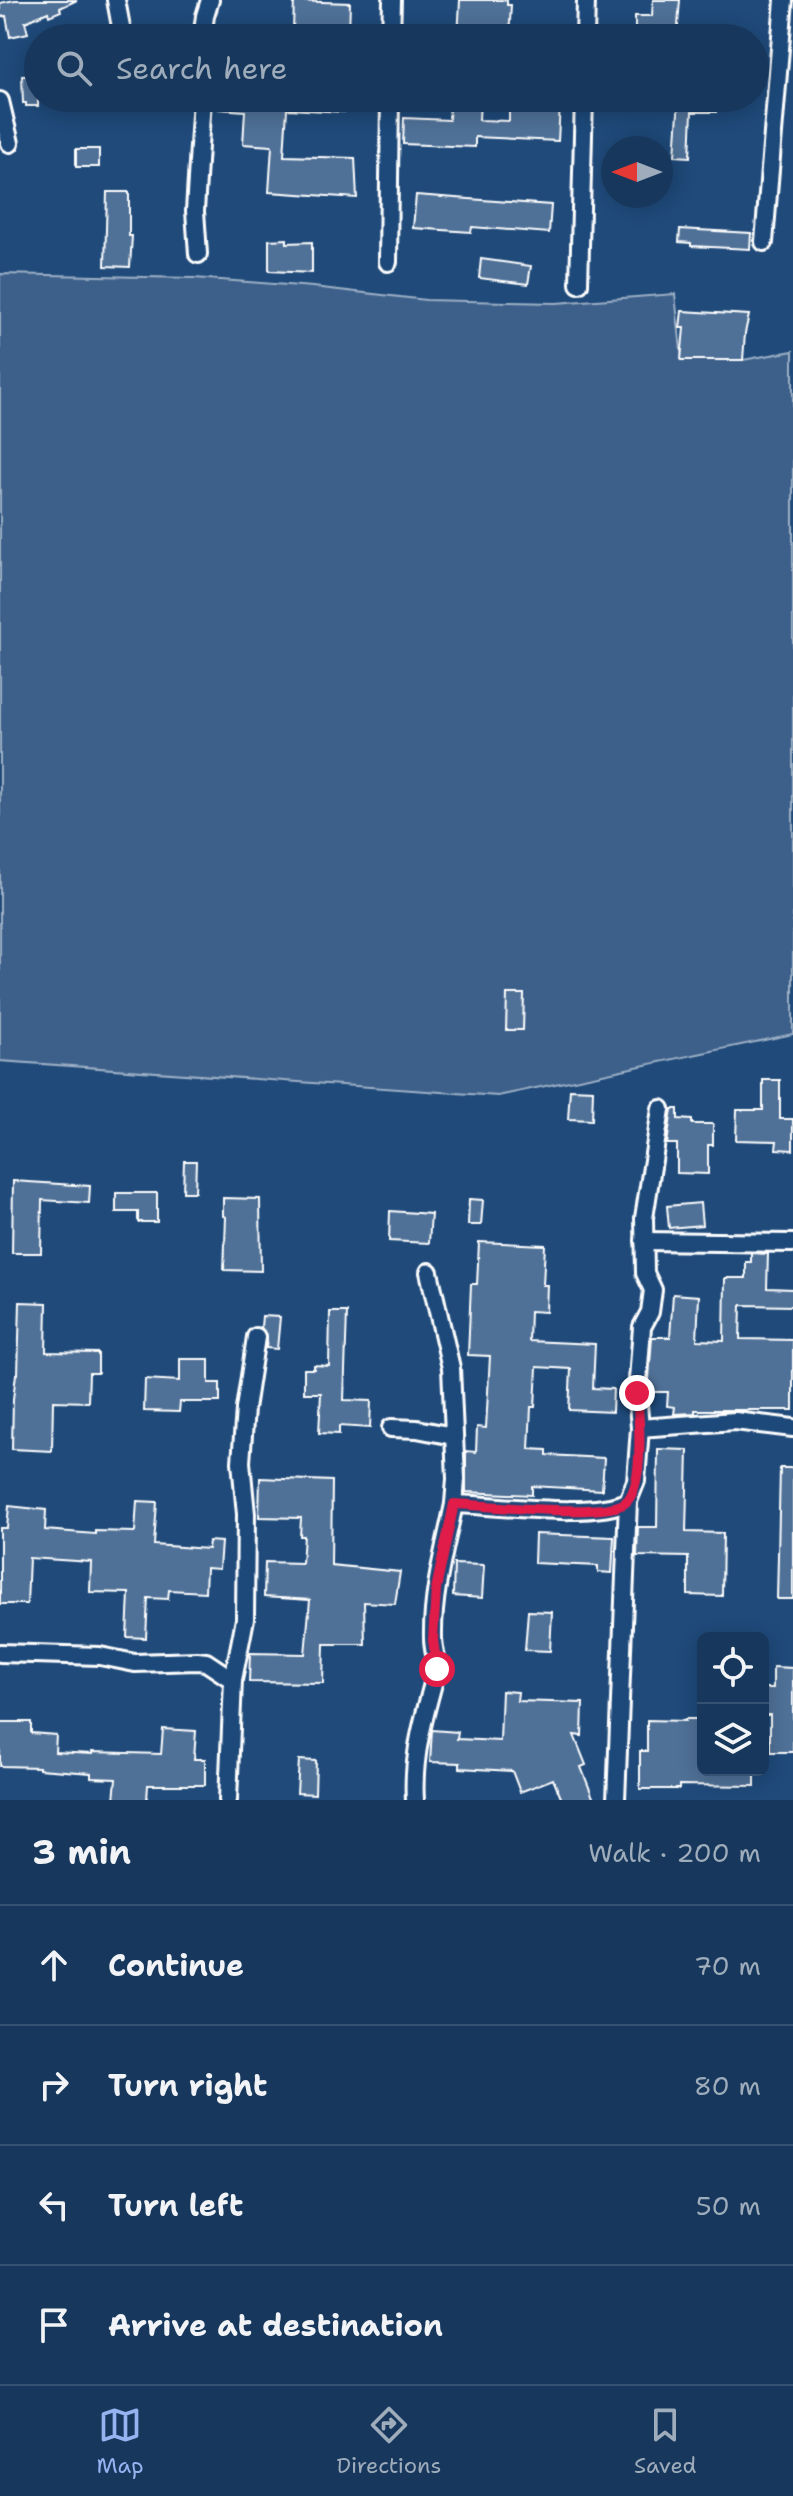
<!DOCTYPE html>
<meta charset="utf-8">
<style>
:root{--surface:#17385c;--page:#244365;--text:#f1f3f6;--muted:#9eacbb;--line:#365272;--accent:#95b2f1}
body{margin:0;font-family:"Shantell Sans",sans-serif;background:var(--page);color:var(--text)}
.controls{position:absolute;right:24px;bottom:24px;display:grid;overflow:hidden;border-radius:12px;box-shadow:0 4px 20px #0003}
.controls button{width:72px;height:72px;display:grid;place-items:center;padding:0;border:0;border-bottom:2px solid var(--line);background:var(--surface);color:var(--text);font:40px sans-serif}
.compass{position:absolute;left:601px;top:136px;width:72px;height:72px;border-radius:50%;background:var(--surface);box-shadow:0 4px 20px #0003;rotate:270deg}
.stop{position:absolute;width:24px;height:24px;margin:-18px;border:6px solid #e11d48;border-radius:50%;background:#fff}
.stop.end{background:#e11d48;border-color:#fff;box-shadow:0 2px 8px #0008}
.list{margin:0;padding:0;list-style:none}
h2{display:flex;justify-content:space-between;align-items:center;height:104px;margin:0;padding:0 32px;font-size:34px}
h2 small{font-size:26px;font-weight:400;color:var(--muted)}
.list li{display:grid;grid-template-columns:52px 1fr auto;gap:24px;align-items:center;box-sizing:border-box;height:120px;padding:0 32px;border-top:2px solid var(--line)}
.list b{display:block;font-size:30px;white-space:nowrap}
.list em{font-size:26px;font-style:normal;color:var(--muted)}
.icon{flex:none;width:44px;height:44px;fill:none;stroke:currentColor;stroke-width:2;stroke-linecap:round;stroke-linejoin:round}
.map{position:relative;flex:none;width:793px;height:1800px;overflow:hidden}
.search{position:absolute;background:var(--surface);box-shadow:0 4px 20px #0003;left:24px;right:24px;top:24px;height:88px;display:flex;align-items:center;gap:20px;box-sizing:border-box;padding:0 28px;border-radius:44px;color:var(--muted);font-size:30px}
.sheet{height:584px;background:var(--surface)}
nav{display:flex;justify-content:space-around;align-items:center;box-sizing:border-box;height:112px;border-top:2px solid var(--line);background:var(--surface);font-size:22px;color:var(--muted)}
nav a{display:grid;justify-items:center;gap:4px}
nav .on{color:var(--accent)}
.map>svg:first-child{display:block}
</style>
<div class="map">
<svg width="793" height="1800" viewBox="0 0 793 1800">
<rect width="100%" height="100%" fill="#1f4a7a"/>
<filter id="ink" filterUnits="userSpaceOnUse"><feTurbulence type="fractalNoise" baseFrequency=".0125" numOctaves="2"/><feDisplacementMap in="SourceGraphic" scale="16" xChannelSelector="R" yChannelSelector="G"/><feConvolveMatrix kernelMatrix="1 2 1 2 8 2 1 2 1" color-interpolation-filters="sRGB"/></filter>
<g filter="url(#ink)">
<path fill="#3c618b" stroke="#9eb0c5" stroke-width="2" d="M0,274L194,278L313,287L426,300L556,303L675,294L682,360H743L793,351V1034L498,1096L0,1061Z"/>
<g fill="#507197" stroke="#fff" stroke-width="2">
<path d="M15,0H77L60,8L61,11L49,16L48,12L25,22L28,33L10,37L6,16L0,17V3Z"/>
<path d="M460,0H507V5H511L509,38H458Z"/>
<path d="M653,0H680L677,38H652L653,31H635V16H652Z"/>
<path d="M294,1L350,3L349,32L293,30Z"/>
<path d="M38,75V106H26V103H23L22,76Z"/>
<path d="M220,98H345L344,112L287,109L284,156L355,158L357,198L269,192L272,146L243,144L245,111L219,109Z"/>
<path d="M450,98H480L479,120L509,121V103L560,104L558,141L475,137V147L403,144L404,118L449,120Z"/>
<path d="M679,98H716V112H692L690,157L675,156Z"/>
<rect x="76" y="149" width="23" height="18"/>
<path d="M107,192H129V236H132L130,267L105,266Z"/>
<path d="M416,195L551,205L549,233L472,227L471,232L413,228Z"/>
<path d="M680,229L751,233L750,249L691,246V243L679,242Z"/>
<path d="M287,239V243L312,242V273L269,271V240Z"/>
<path d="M481,259L531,266L528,284L479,278Z"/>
<path d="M682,311L749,315L745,333L743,360H681L684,328H680Z"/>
<path d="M507,994H524L523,1030H506Z"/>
<path d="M763,1080H780V1119H793V1150L776,1149L777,1141L736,1140L737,1110H763Z"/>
<path d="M570,1089L593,1090L592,1120L568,1119Z"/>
<path d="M672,1109H678V1119L692,1120V1124H713V1145H708V1174L677,1173V1144H667Z"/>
<path d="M184,1161H196L195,1192H183Z"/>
<path d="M13,1181L90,1186L89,1203L42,1200L41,1253H12Z"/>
<path d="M116,1193H157V1222H138V1212H116Z"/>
<path d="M223,1198L260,1199L261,1271L224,1270L226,1217L223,1216Z"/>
<path d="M469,1199L483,1200L481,1225H468Z"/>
<path d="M700,1203L702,1225L669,1228L667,1206Z"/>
<path d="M390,1211L431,1214L429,1243L389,1241Z"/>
<path d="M479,1242L545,1245L543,1285H547L546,1312L530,1311L529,1341L595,1344L593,1388L613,1389L612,1412L569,1410L571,1369L537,1367L535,1407H531L529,1449L547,1450V1455L604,1458L602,1490L532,1486V1495L466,1492V1451L476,1452L477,1427L486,1428L490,1356L468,1355L471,1284H477Z"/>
<path d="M751,1253L768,1254L767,1288L793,1289V1306L741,1305L740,1339L793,1340V1410H695V1413L674,1414L675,1407L667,1406L668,1392H648L652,1337H670L673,1294L699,1296L697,1340L724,1341L725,1278H746V1262H751Z"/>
<path d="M20,1302L47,1303L46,1352L98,1353V1373H89L88,1402L53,1401L52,1451L12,1449L13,1399L16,1374H18Z"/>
<path d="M330,1312H347L344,1400L371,1401L370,1428L339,1426V1434L319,1433L321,1393H304V1369H314V1365L329,1366Z"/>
<path d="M262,1316L280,1317L277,1349L266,1348L267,1338L261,1327Z"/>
<path d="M180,1359H209V1383H220V1402H180L179,1412L144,1411L145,1379L180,1381Z"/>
<path d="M658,1449L688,1450L686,1532L723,1533L722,1596L688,1595V1557L637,1556L638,1527H657Z"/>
<path d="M780,1468H793V1599H777Z"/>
<path d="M260,1478L332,1481L331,1565L400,1572L395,1604L364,1602L365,1644H324L323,1683L249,1682L250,1653L305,1654L310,1600L264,1597L265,1562L302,1563L304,1536H300L301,1518L259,1517Z"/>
<path d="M137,1501L157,1502L154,1545L208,1549L209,1541L221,1542L219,1569L206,1568L205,1592L169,1590L168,1599L148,1598L146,1638L127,1637L129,1593L90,1592L91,1562L29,1558L27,1604H0V1528H7L9,1506L46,1510L45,1530L95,1534V1531L135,1532Z"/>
<path d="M535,1534L614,1537L612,1573L598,1572V1566L534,1563Z"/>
<path d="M454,1564L484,1565L482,1598L453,1596Z"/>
<path d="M528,1611L552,1612L550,1651L525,1650Z"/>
<path d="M773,1667L793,1668V1752H770V1715H763V1688H773Z"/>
<path d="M502,1691L518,1692L517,1701L583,1703L582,1736L574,1735L586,1765L581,1767L594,1800H562L553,1779L520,1792L512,1771L460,1768V1763L430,1762L432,1730L458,1732L457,1739L500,1741Z"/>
<path d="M685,1719H703V1770H755V1786L679,1785V1789H640V1751H647V1720L685,1721Z"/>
<path d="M0,1722H31V1733L56,1735L55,1752L92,1754V1752L161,1754L163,1729L196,1731L194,1759H205V1785H148L147,1800H114L116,1779L91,1778V1773L39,1769V1767L0,1766Z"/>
<path d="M299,1760L316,1761L315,1794L297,1793Z"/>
</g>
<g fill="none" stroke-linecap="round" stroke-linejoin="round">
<g stroke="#fff" stroke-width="22">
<g id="minor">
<path d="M116,0L121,27"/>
<path d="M202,38L205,16L210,0"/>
<path d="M391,38L392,0"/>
<path d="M585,38L586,0"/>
<path d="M0,101L10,143"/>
<path d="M764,242L784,0"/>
<path d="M198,254L195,211L202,98"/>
<path d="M388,262L390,98"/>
<path d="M579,284L584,98"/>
<path d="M644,1241L793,1243"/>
<path d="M429,1272L451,1368L456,1479L454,1504"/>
<path d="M391,1428L417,1429L453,1436"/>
<path d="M640,1428L735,1421L793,1428"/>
<path d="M0,1653L100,1656L135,1663L197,1661L206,1662L233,1680"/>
<path d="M228,1800L233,1680L245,1619L246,1514L241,1462L245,1409L256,1337"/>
<path d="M415,1800C412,1755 425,1713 437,1669C437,1658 433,1649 433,1638C432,1593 445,1548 454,1504C497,1505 594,1519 628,1501"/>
<path d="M616,1800L628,1501L636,1481L640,1428L637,1393L642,1327L650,1312L653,1290L645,1273L644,1218L661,1109"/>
</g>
</g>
<use href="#minor" stroke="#1f4a7a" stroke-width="16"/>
</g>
</g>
<g fill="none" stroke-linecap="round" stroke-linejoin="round" filter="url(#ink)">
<path stroke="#e11d48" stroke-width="10" d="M437,1669L433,1640L436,1589L454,1504C485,1505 608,1519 626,1502C645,1485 639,1417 637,1393"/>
</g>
</svg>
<div class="controls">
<button><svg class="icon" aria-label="locate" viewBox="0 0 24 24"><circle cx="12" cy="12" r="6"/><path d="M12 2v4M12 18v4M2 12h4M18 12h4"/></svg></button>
<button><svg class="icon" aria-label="layers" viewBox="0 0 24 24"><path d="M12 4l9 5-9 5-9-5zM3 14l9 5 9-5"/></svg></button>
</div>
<svg class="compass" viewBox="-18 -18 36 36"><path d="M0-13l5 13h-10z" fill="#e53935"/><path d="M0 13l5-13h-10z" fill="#9eacbb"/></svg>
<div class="stop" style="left:437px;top:1669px"></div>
<div class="stop end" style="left:637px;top:1393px"></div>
<div class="search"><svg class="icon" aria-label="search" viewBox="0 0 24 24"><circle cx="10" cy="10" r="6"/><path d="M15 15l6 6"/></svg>Search here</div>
</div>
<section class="sheet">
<h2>3 min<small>Walk · 200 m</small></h2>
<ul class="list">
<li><svg class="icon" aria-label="ahead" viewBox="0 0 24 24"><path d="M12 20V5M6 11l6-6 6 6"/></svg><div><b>Continue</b></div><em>70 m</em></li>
<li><svg class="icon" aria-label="right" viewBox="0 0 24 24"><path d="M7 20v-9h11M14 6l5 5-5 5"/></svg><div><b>Turn right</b></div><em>80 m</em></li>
<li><svg class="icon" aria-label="left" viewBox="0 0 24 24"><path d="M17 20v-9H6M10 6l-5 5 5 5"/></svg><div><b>Turn left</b></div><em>50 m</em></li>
<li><svg class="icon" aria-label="arrive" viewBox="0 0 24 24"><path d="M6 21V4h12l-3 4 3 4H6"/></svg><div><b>Arrive at destination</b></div></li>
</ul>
</section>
<nav>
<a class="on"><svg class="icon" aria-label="map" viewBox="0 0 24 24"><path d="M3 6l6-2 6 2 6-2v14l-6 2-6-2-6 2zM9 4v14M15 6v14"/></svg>Map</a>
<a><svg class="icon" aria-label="directions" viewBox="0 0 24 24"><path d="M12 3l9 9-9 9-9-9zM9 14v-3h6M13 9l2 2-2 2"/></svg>Directions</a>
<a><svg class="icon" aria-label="saved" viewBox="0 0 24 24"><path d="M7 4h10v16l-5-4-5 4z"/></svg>Saved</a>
</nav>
